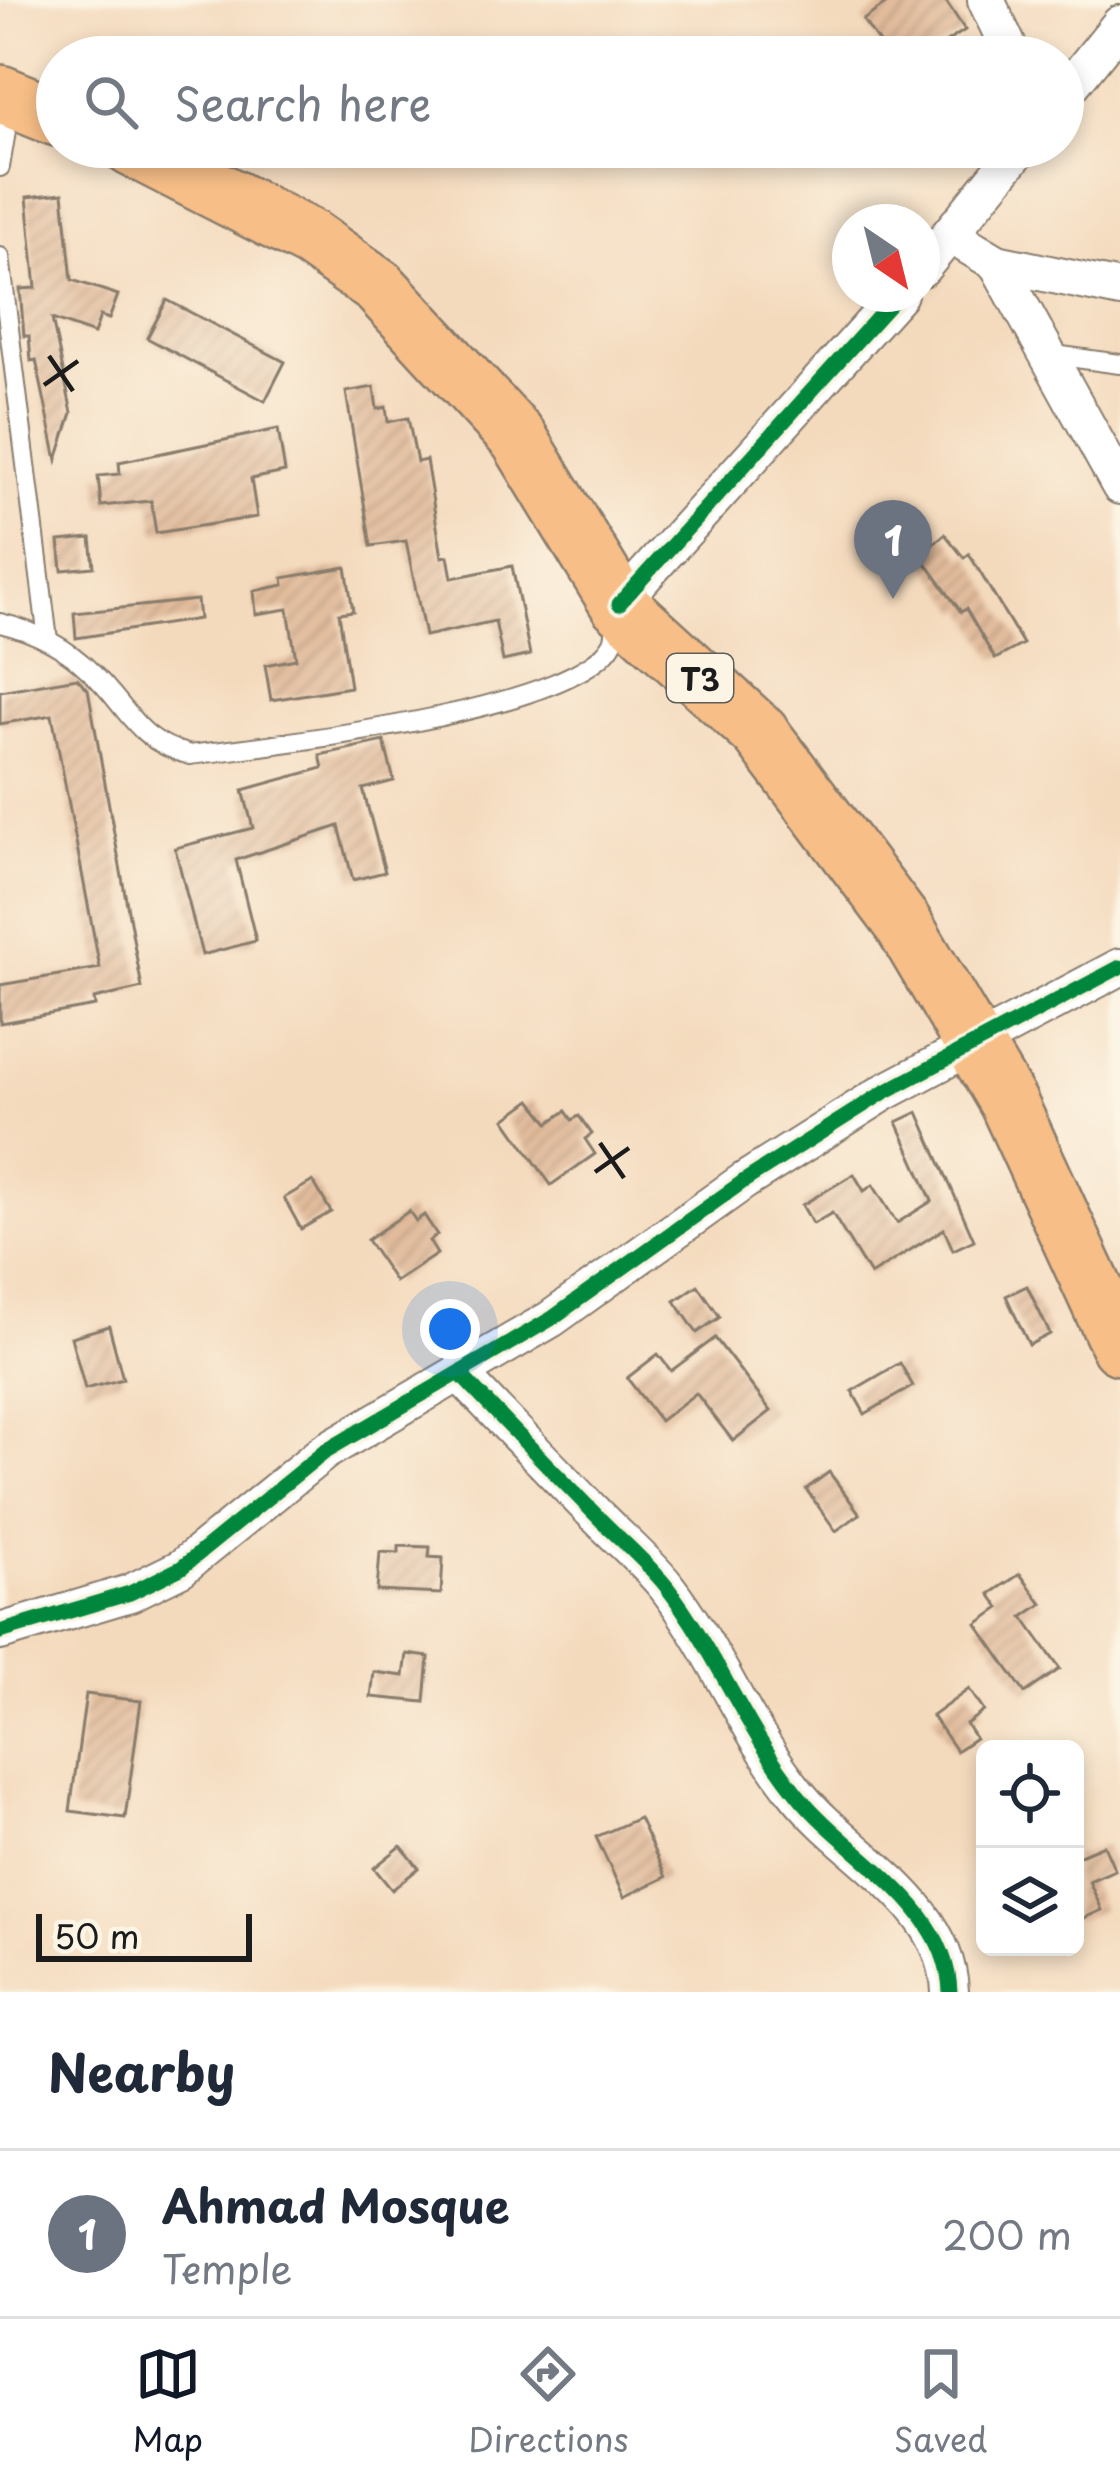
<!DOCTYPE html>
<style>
:root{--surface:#fff;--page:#f6f6f7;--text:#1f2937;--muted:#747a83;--line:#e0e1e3;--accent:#111827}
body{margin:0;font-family:"Playpen Sans",sans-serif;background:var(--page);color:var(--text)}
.controls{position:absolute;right:36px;bottom:36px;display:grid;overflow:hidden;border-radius:18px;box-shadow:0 6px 18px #0003}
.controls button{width:108px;height:108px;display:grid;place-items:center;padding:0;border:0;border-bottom:3px solid var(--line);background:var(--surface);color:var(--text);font:60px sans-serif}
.compass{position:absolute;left:832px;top:204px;width:108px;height:108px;border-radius:50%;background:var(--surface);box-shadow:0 6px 18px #0003;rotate:145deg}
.scale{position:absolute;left:36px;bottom:30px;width:216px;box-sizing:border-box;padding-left:12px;border:6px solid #1c1c1c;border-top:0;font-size:33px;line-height:42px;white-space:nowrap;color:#1c1c1c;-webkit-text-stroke:9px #fcf5e5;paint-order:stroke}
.you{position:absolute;left:450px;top:1329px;width:42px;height:42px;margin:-30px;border:9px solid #fff;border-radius:50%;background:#1a73e8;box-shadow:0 0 0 18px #1a73e833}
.badge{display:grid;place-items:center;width:78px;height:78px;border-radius:50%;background:var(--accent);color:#fff;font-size:39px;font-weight:700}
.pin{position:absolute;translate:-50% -99px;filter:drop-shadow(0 3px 6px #0008)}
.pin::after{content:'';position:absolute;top:63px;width:42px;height:36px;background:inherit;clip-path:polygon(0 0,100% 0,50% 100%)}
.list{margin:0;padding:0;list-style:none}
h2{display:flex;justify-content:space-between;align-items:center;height:156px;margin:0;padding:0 48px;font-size:51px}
h2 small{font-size:39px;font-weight:400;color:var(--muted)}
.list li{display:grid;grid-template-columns:78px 1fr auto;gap:36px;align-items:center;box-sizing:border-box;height:168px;padding:0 48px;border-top:3px solid var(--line)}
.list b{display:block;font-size:45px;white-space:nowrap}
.list p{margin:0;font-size:39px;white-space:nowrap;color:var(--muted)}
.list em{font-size:39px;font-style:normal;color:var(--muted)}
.icon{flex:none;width:66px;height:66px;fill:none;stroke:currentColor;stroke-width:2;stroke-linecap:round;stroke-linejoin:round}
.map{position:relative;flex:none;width:1120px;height:1992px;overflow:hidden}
.search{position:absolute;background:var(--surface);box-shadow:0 6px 18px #0003;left:36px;right:36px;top:36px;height:132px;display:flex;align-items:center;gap:30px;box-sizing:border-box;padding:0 42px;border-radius:66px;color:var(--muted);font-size:45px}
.sheet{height:324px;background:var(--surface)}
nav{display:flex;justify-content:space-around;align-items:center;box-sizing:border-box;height:168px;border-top:3px solid var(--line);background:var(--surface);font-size:33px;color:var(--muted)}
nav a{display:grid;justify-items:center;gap:6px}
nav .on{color:var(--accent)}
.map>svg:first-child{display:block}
</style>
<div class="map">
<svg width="1120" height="1992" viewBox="0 0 1120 1992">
<defs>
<pattern id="building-hatch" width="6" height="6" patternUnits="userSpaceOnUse" patternTransform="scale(3)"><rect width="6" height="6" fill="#e2bc9c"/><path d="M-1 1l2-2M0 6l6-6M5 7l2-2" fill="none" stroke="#c1a186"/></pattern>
</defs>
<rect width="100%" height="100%" fill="#fcf5e5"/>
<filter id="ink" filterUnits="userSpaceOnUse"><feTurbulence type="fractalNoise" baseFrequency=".00833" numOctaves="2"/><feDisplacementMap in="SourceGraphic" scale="24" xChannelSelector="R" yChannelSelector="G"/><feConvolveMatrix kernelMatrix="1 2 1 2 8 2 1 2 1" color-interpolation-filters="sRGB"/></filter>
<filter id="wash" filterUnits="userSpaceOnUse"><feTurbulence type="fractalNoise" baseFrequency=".004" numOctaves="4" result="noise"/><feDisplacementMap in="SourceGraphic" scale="48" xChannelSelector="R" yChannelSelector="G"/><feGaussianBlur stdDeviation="2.7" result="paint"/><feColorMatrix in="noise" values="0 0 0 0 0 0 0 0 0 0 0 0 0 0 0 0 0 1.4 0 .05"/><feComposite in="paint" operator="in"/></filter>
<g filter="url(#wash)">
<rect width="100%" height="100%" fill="#f4dabd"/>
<g id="blocks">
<g fill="url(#building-hatch)">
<path d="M891,0H945L965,30L923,57H889L863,20Z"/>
<path d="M63,193L72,280L118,295L109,319L100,316L94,334L52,319L72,413L57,460L36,360L31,361L29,336H24L20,289L36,288L27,197Z"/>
<path d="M167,300L285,362L265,401L147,338Z"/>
<path d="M374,387L377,409L386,407L388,422L408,418L417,462L426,460L442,557L448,556L452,578L512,566L530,655L503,661L495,621L425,636L406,541L371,546L346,392Z"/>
<path d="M278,429L285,472L251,479L257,517L156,533L151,501L101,506L98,476L120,474L119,462Z"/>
<path d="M945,534L964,558L969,554L1023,644L995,659L966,609L961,612L920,555Z"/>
<path d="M91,538L94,567L62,570L59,541Z"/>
<path d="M346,567L353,611L339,613L350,687L271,700L265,665L296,659L288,609L256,614L254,591L284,585L283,578Z"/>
<path d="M197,600L199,619L76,638L74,613Z"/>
<path d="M77,678L88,689L142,988L94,999L95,1006L0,1023V985L100,968L52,715L0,724V691Z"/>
<path d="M384,741L394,781L363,789L385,872L353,880L339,826L236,860L256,941L202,955L175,848L253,828L243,790L323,768L320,755Z"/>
<path d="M531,1100L549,1123L566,1111L572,1120L579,1116L592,1134L585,1139L595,1154L551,1185L505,1119Z"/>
<path d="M918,1112L974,1240L953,1250L944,1229L870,1275L832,1213L813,1224L802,1205L854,1174L864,1191L873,1185L897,1223L932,1201L897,1122Z"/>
<path d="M313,1181L331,1212L301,1229L284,1198Z"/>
<path d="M409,1211L416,1221L424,1215L437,1235L429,1241L437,1254L395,1282L367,1240Z"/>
<path d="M698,1285L720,1317L697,1333L675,1301Z"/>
<path d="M1027,1286L1050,1334L1029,1345L1006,1296Z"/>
<path d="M109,1326L123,1379L85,1389L71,1337Z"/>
<path d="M715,1338L771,1411L733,1441L696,1393L660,1421L627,1378L658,1354L671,1371Z"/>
<path d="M900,1363L913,1386L865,1414L852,1391Z"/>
<path d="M829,1472L860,1514L836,1531L806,1489Z"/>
<path d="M399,1546L430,1547L429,1557L443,1558L441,1594L377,1591L380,1552L399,1553Z"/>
<path d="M1020,1574L1042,1604L1023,1617L1060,1669L1025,1693L977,1624L1000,1608L990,1594Z"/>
<path d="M407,1654L429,1657L425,1702L371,1697L374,1672L404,1676Z"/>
<path d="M969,1689L984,1711L966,1724L975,1738L956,1751L932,1716Z"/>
<path d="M86,1694L141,1701L125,1818L70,1811Z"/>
<path d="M639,1818L666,1877L624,1897L596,1837Z"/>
<path d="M1104,1845L1115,1870L1089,1881L1102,1910L1075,1922V1850L1078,1856Z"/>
<path d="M401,1846L419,1868L392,1890L374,1868Z"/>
</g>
</g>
</g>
<g filter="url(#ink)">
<use href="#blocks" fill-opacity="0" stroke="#887b6c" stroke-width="3"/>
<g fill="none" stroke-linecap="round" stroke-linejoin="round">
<g stroke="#887b6c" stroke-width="22">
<g id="service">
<path d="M0,167L10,107"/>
<path d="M0,257L48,640"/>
<path d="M1047,354L1120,364"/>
<path d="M0,623C34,631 66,647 91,672C130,708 134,740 190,755C268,745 578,712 613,642C616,635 616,622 617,614"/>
</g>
</g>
<g stroke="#887b6c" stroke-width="40">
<g id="minor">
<path d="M986,0L1013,57"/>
<path d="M1063,95L1120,24"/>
<path d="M952,236L997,263L1120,486"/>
<path d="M997,263L1120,289"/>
<path d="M922,268L1021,147"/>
<path d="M619,604L899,294"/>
<path d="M461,1375C505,1422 550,1468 595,1514C618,1538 645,1560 666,1586C717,1652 745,1730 798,1795C849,1858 947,1903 950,1992"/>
<path d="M0,1632L130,1593L181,1568L324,1452L551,1319L744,1181L883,1093L1120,967"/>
</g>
</g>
<g stroke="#887b6c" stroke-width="62">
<g id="trunk">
<path d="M0,94L57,117"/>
<path d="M131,147L311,239L379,287L519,439L619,604L760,733L902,922L1008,1102L1120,1346"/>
</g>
</g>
<use href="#service" stroke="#fff" stroke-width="18"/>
<use href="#minor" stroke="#fff" stroke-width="36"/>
<use href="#trunk" stroke="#f7be87" stroke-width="57"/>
<g stroke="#fcf5e5" stroke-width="22">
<g id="cycleway">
<path d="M619,604L899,294"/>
<path d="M461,1375C505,1422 550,1468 595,1514C618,1538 645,1560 666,1586C717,1652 745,1730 798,1795C849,1858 947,1903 950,1992"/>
<path d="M0,1632L130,1593L181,1568L324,1452L551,1319L744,1181L883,1093L1120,967"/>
</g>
</g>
<use href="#cycleway" stroke="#00873e" stroke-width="15"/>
</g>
</g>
<path fill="none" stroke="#1c1c1c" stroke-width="4.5" d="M49,356L73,391M44,385L78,361M600,1143L624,1178M595,1172L629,1148"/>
<g text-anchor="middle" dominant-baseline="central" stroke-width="12" stroke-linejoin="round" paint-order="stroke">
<rect fill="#fcf5e5" stroke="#5f5d58" stroke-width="3" x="667" y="654" width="66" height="48" rx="9"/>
<g font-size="30" font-weight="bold" fill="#1c1c1c">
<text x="700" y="678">T3</text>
</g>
</g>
</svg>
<div class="controls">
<button><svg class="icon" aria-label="locate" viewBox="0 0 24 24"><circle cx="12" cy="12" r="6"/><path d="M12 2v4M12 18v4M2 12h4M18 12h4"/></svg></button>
<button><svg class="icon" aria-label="layers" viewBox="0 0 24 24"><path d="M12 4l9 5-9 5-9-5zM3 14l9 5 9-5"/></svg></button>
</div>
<svg class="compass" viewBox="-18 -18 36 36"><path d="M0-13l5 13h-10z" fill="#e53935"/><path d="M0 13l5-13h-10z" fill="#747a83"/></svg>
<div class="scale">50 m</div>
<div class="you"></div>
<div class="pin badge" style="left:893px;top:599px;background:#6b7280">1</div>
<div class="search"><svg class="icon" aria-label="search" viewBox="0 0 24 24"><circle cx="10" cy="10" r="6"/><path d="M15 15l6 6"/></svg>Search here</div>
</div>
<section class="sheet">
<h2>Nearby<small></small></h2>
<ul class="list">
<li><span class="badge" style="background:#6b7280">1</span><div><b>Ahmad Mosque</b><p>Temple</p></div><em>200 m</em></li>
</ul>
</section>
<nav>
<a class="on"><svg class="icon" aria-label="map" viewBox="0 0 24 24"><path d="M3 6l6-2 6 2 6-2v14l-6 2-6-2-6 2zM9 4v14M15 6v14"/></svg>Map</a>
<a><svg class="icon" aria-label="directions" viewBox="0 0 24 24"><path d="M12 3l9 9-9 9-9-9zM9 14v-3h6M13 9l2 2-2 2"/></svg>Directions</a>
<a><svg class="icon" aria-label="saved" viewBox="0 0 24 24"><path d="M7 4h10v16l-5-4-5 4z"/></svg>Saved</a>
</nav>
